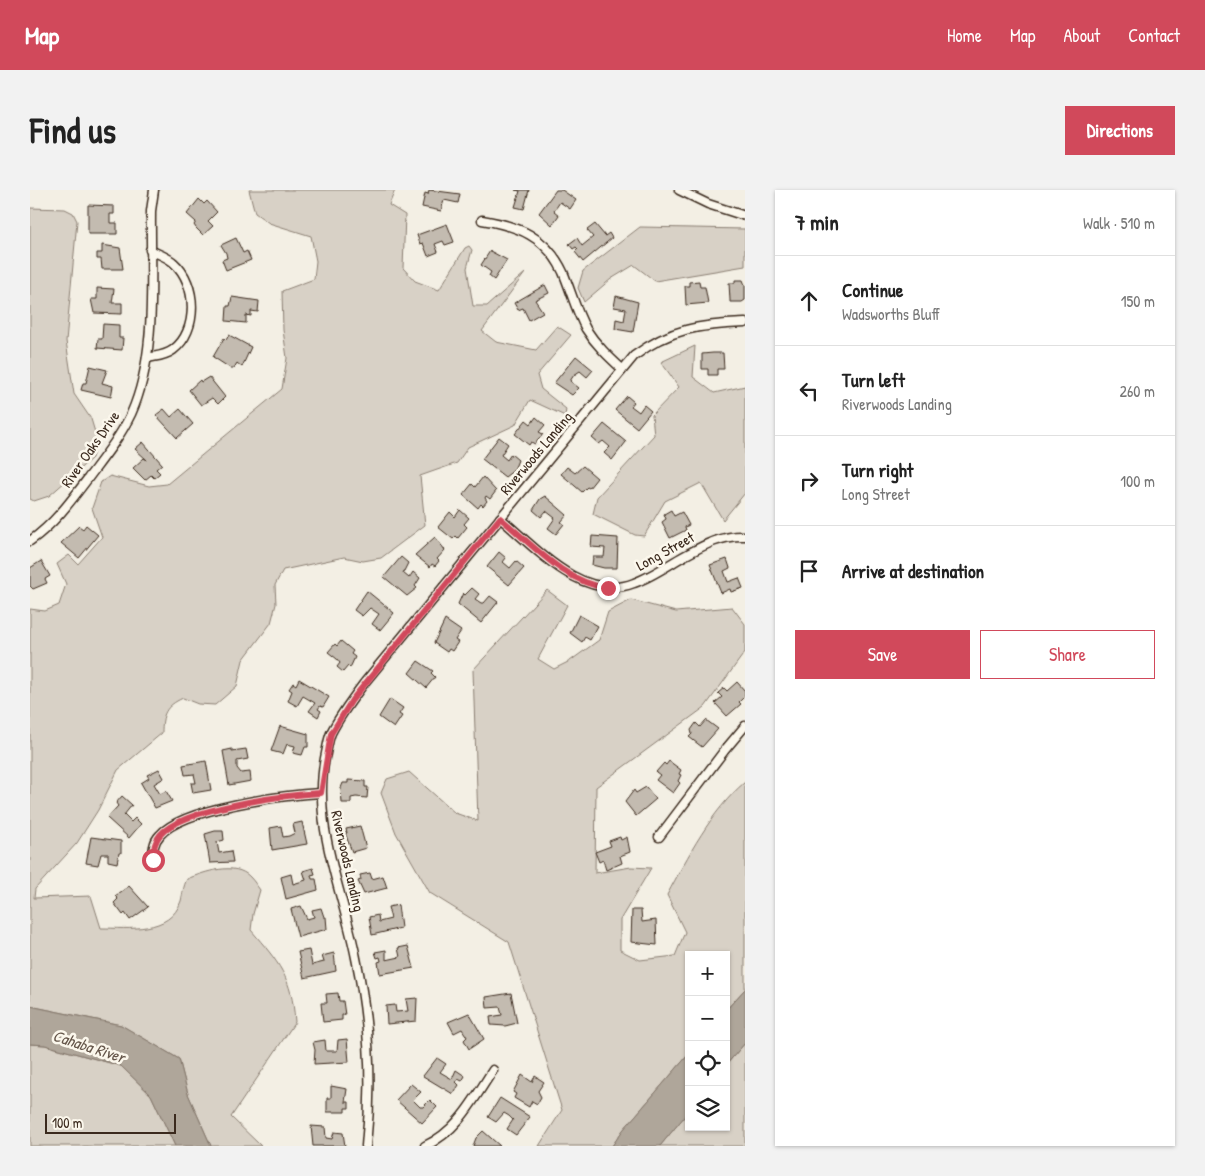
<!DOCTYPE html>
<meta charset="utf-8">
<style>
:root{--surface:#fff;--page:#f2f2f2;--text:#222;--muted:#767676;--line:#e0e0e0;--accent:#d1495b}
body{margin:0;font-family:"Patrick Hand",sans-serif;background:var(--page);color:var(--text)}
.controls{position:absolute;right:15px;bottom:15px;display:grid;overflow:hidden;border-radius:0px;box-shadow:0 1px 4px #0004}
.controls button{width:45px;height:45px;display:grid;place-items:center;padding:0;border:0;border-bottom:1px solid var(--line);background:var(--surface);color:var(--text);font:25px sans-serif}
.scale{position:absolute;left:15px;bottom:12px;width:131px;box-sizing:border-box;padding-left:5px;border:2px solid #3b2a1e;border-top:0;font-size:14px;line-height:18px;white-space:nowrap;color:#3b2a1e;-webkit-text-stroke:4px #fbf7ec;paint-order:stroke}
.stop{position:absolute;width:15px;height:15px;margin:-11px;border:4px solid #d1495b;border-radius:50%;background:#fff}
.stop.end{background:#d1495b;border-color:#fff;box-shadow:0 1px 5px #0008}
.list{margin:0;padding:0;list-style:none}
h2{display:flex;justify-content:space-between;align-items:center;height:65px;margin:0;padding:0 20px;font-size:21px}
h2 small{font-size:16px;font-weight:400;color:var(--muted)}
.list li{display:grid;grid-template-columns:32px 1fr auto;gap:15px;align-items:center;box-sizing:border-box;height:90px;padding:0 20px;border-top:1px solid var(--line)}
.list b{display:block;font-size:19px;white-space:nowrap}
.list p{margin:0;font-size:16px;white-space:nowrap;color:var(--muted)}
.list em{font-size:16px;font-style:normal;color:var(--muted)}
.actions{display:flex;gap:10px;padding:15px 20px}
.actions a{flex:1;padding:11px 0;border:1px solid var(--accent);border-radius:0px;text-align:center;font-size:18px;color:var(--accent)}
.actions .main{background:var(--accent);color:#fff}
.icon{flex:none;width:28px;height:28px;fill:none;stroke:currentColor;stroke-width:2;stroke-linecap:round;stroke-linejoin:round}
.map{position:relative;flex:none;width:715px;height:956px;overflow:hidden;border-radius:0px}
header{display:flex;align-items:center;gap:30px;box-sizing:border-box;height:70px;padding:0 25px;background:var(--accent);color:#fff}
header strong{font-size:24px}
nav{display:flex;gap:28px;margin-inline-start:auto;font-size:18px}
.intro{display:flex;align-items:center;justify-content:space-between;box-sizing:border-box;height:120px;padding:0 30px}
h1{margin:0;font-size:35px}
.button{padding:12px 22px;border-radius:0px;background:var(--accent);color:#fff;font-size:18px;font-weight:700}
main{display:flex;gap:30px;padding:0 30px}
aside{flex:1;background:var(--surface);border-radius:0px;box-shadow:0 1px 4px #0004}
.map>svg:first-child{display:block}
</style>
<header>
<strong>Map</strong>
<nav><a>Home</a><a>Map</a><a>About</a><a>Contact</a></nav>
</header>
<div class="intro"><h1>Find us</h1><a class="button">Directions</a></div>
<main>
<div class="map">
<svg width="715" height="956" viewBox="0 0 715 956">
<rect width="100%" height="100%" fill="#f3efe4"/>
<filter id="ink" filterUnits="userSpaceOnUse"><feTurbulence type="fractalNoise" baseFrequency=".02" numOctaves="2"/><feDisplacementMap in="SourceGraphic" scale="10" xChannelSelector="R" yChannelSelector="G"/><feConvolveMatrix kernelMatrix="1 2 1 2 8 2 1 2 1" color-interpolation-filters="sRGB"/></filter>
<g filter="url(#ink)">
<g fill="#d8d1c6" stroke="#8a7e72">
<path d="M219,0H365L359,15L375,25L373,78L385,91L409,100L435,58L439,56L442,60L437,78L443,116H457L495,83L452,141L466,152L506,160L527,136L541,145L507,185L511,199L536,219L535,226L500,210L485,235L438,257L427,273L390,286L395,335L351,368L333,371L314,367L253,380L245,395L246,414L241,433L213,470L207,496L185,515L168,514L153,508C135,516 132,525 132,543L88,580L68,620L47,653L5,699L4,708L61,706L71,738C98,738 140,744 151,711C153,703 153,697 157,689C174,682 205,671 220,687C224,691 227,696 230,700L223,724L221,740C249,773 262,787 265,832L201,927L231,956H181L158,904L149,869L91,835L0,816V419L15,421L29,415L36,394L27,374L39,365L48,374L72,347L62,318L71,292L80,286L119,296L137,294L252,199L257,168L253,140L252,101L284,89L286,71L281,46L239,33L225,23Z"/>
<path d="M0,18L35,19L43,23L47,31L36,151L44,204L61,229L67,249L62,268L19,306L4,311L0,309Z"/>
<path d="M610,37L715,39V76L625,91L604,75L581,89L554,112L548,98L553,81Z"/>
<path d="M665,156L663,187L684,203L715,196V303L693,330L671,293L635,311L614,346L605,345L563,324L567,307L624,245L622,225L649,197L631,172Z"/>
<path d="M517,400L537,415L508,469L524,479L540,471L569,450L578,422L601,410L646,422L702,417L715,434V462L675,517L566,597L565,683L601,677L621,678L590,730V760L610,770L645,766L655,742L637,705C658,666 681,621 715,592V799L696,820V765H659V864L593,940L582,956H509L532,920L479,752L400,703L366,643L351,603L357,589L379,582L425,623L448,631L443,480Z"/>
<path d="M715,853V956H630L659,921V937H696V875Z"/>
<path d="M0,854L15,855L91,876L121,905L145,956H0Z"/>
</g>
<g fill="#afa69a" stroke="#817468">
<path d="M715,799V853L696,875V820Z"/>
<path d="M0,816L91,835L149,869L158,904L181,956H145L121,905L91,876L15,855L0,854Z"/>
<path d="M659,864V921L630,956H582L593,940Z"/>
</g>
<g fill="#c3bbb0" stroke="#3b2a1e">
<path d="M399,0L430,4L428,13L414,10L411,21L392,17L395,3L398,4Z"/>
<path d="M485,0H499L494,19L485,17L490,1Z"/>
<path d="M526,0H532L546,10L540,19L530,12L524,21L529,25L522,35L509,23Z"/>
<path d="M169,9L174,14L177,11L187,22L178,31L183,36L173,45L166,38L164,35L166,32L157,24Z"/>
<path d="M58,15L84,16V24H80V33H87V44H58Z"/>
<path d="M417,34L424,52L415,55L413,51L405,54L408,62L398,66L393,53L390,54L387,45Z"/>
<path d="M565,34L575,46L579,43L582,48L553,72L545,62L548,59L546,57L543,59L539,54L547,48L552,56L563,47L557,40Z"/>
<path d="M206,48L213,63L217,61L221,70L196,80L192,70L197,68L196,63L191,55Z"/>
<path d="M72,55L90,58L93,79H72L71,69H67V63H72Z"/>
<path d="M460,61L477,70L464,90L459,86L461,82L451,75Z"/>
<path d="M705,90H713L715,95V110L712,112H700V110L699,93H705Z"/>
<path d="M669,91L670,97H675L678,113L656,115L655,96H659V92Z"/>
<path d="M515,95L519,103L505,110L513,122L499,130L493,118L488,120L484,113Z"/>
<path d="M67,98L84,99L82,113H92V124L64,123L61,109H67Z"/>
<path d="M586,106L608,112L603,142L585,139L586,129L594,131L596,119L584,117Z"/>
<path d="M202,107L229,111L228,122L221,121V126L216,125V133L196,131L197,116H200Z"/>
<path d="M73,134L89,135V148H93L92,160L67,158L68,149H72Z"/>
<path d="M199,145L221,157L212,177L207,173L204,178H200L183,167L194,148L196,150Z"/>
<path d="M683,163H693L694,179H687V185H678V179H672V164Z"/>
<path d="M546,166L563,180L557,187L550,181L544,185L540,191L549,198L542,205L524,193Z"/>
<path d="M60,176L77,180L72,193L83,196L81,207L51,200L53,193H56Z"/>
<path d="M179,187L195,207L188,214L182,208L171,215L159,200L170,190L171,192Z"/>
<path d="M597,206L604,212L601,216L609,222L614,215L621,221L607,238L585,220Z"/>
<path d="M134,219L141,227L150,219L163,234L147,248L126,225Z"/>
<path d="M506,227L515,235L509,242L513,244L505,254L501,252L499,255L485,244L496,230L501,234Z"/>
<path d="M574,234L596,252L582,270L574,263L580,257L573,251L569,254L562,248Z"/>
<path d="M469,247L478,254L471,265L477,270L481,264L488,270L484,280L475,287L452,269Z"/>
<path d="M113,252L132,274L126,279L130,283L124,288L121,285L115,290L103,278L114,268L117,270L105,259Z"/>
<path d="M553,276L567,288L559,298L557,297L552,302L531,284L537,277L545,283Z"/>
<path d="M453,287L466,301L460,309L456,306L455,308L457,311L453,316L451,314L448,318L433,305L442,294L445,297Z"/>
<path d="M515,306L537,325L531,332L534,334L526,344L518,338L525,328L516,321L511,327L503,320L510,309Z"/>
<path d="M430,320L439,328L434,334L437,337L428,348L426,346L423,349L408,337L420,322L425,327Z"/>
<path d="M641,320L644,326L652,322L659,335L655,337L656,340L640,348L632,332L636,329L634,324Z"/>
<path d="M56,335L68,345L49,368L31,353L49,336L53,339Z"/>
<path d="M562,346L588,348L587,378H574L562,375L563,367H574L575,358L561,357Z"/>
<path d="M405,347L415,360L407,369L409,371L405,376L402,374L400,377L385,365Z"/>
<path d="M469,362L476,368L473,372L480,378L486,371L494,378L479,395L457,377Z"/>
<path d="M371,367L378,373L373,383L379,388L383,382L390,388L385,396L387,398L377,406L354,387Z"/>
<path d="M697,369L700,378L694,381L698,392L709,388L713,398L701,402L700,399L691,403L680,375Z"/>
<path d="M11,371L20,386L15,389L17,393L3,399L0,396V378Z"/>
<path d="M442,398L449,404L445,409L451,413H454L460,406L468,412L451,433L428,414L433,403L435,405Z"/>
<path d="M337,401L364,423L350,440L342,434L349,424L340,418L332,426L324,420Z"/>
<path d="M549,425L568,436L560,450L555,447L552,452L540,443Z"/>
<path d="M415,430L431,441L425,450L428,452L422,461L419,459L417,462L404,453Z"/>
<path d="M311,451L323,461L321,464L325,467L320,478L318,476L313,482L307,477L310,473L307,469L298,462L305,454L307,456Z"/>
<path d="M388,471L403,481L401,483L405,487L396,498L379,483Z"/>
<path d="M269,489L299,507L293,517L290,516L288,519L291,521L288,527L279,521L285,513L273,506L267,516L258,511L262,501L259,499L263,493L266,495Z"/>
<path d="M707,492L715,501V506L709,512L711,514L697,526L685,513L692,507L688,503L694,498L697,501Z"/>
<path d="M360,509L373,518L369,524L372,526L364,538L349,527Z"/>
<path d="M676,530L688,539L672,557L659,547L662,544L661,540L666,533L670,537Z"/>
<path d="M250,536L278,544V557H275L272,565L263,563L265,556L257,554L253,564L241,561Z"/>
<path d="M202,559V561L216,559L218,569L207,571V578L211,583L220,582L221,591L199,595L193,561Z"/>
<path d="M176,571L181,600L163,603L161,593H166L164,584L155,585L153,575Z"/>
<path d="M639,571L651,580L649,584L651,585L648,591L650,593L643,603L626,590L630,585L626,582L634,573L636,575Z"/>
<path d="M129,579L134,588L124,594L130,604L136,601L142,611L125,618L111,593L119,588L117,585Z"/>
<path d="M318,590L335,591V597H338L337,608L326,607L321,608V613H312L311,598L313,593H318Z"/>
<path d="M616,597L626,609L606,626L595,612L604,600L606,603Z"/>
<path d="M92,606L102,615L94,625L101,632L105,628L111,634L99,648L77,628L88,616L86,613Z"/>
<path d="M272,632L277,654L242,660L240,638L251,636L253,647L259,646L265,643L263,634Z"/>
<path d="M330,636L336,658L322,662L315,643H317L316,639Z"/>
<path d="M185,641H193L194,650L187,652L189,663L201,661L203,672L180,673L175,644Z"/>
<path d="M61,647L91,651V663H89L87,673L78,671V664H71L68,675L56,673Z"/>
<path d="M590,647L591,650L597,647L600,662L590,666L592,673L576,680L573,670L569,672L565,662L581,656L579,651Z"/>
<path d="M283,678L285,684L281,685L282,689H286L288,700L256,709L251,687L261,684L263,694L276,690L273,681Z"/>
<path d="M340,683L342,689L353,686L357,698L334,704L328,691L331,690L330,685Z"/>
<path d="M99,696L118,717L100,730L95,723L93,725L84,713L88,709L85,706Z"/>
<path d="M368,715L371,738L342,745L339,727L348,725L349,732L361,729L358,717Z"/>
<path d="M271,716L277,729L284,727L282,720L291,718L294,727H296L297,739L268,747L261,719Z"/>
<path d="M602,720H611L612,732L626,730L627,755L601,752Z"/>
<path d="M378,756L384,778L350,784L348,772L351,771L350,767L347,768L345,762L356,760V770L370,767L368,758Z"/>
<path d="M279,760L282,775L294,772L292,766L304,763L306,781L274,788L268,762Z"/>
<path d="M308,803L309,811H313L315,825H312V830L293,832L291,813H297L296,804Z"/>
<path d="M481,803L487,833L475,836L461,835L460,827L472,825L470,817L457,818L456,807Z"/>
<path d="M387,808L386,831L357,834L356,816L365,815L366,822L378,821L376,809Z"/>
<path d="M439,823L454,849L439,859L434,850L437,847L432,839L424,843L418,832Z"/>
<path d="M317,849L319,872L284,874L285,860L283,852L295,850L296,861H307L308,850Z"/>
<path d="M407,868L416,874L410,882L422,889L426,880L435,886L432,891L428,889L426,892L429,895L423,904L393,886Z"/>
<path d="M492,885L502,892L505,886L514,892L508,901L511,907L507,914L502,911L499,917L484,908L486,904L483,902Z"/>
<path d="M381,894L391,902L383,910L390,917H393L400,910L407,917L392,933L366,910Z"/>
<path d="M301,896L317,899L315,912H319V918H315V922H297V908H301Z"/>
<path d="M470,908L500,927L486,945L477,939L483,930L479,926L474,923L466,932L458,927Z"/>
<path d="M281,936L295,937L296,948L302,949L304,942L313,943L315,956H283Z"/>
<path d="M453,941L470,956H443L446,948Z"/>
</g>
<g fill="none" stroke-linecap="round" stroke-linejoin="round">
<g stroke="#3b2a1e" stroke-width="11">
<g id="minor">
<path d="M649,0L678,14L715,26"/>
<path d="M452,30C488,36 516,46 533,82C541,101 546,121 556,139C566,155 579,167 592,179"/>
<path d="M117,168C126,166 135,166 143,160C169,141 167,93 144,73C138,67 128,64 120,60"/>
<path d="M470,328C505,357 553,413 604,393C621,387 638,375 654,366C674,355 692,345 715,346"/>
<path d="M0,351C24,334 41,311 59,287C74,267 90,247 101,224C128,164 120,86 121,21L124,0"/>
<path d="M629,647L694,561L715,536"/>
<path d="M123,670C123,661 123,652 130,645C153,618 254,605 291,603"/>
<path d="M336,956C343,893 339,830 326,768C313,701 282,637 295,568C297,560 298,550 301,543C310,525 323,508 335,492L604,166C641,138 670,135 715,133"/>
<path d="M395,956C428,941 444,909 463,880"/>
</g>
</g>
<use href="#minor" stroke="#fbf7ec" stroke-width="8"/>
</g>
</g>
<g fill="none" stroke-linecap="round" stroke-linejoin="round" filter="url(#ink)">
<path stroke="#d1495b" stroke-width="6" d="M123,670C123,661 124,652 130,645C153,618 254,605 291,603L301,544L322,510L470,328C502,354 535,393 578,398"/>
</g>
<g text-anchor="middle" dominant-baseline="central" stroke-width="5" stroke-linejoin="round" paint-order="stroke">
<g font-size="15" fill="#3b2a1e" stroke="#fbf7ec">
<text transform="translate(60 259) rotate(-55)">River Oaks Drive</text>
<text transform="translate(506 263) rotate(-50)">Riverwoods Landing</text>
<text transform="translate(635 361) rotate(-29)">Long Street</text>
<text transform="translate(318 671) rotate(77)">Riverwoods Landing</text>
</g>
<g font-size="16" font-style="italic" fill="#645549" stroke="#fbf7ec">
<text transform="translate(59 856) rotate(18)">Cahaba River</text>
</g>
</g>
</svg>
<div class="controls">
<button>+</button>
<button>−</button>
<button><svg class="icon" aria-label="locate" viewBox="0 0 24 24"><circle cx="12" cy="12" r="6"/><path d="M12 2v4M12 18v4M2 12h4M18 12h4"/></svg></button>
<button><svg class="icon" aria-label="layers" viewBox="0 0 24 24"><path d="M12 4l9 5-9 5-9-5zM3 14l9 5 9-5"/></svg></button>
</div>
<div class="scale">100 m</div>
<div class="stop" style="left:123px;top:670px"></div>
<div class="stop end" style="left:578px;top:398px"></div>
</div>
<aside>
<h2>7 min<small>Walk · 510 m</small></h2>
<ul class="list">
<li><svg class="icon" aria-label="ahead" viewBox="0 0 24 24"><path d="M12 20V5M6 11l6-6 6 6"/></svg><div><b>Continue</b><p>Wadsworths Bluff</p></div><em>150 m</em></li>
<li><svg class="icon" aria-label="left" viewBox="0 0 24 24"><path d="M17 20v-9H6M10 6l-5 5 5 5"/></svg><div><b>Turn left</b><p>Riverwoods Landing</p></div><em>260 m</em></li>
<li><svg class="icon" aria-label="right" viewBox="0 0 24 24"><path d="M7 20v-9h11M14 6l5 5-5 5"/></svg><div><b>Turn right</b><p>Long Street</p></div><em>100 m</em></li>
<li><svg class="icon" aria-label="arrive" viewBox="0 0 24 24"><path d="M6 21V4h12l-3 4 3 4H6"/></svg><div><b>Arrive at destination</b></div></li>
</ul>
<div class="actions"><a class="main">Save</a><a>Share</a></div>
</aside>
</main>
